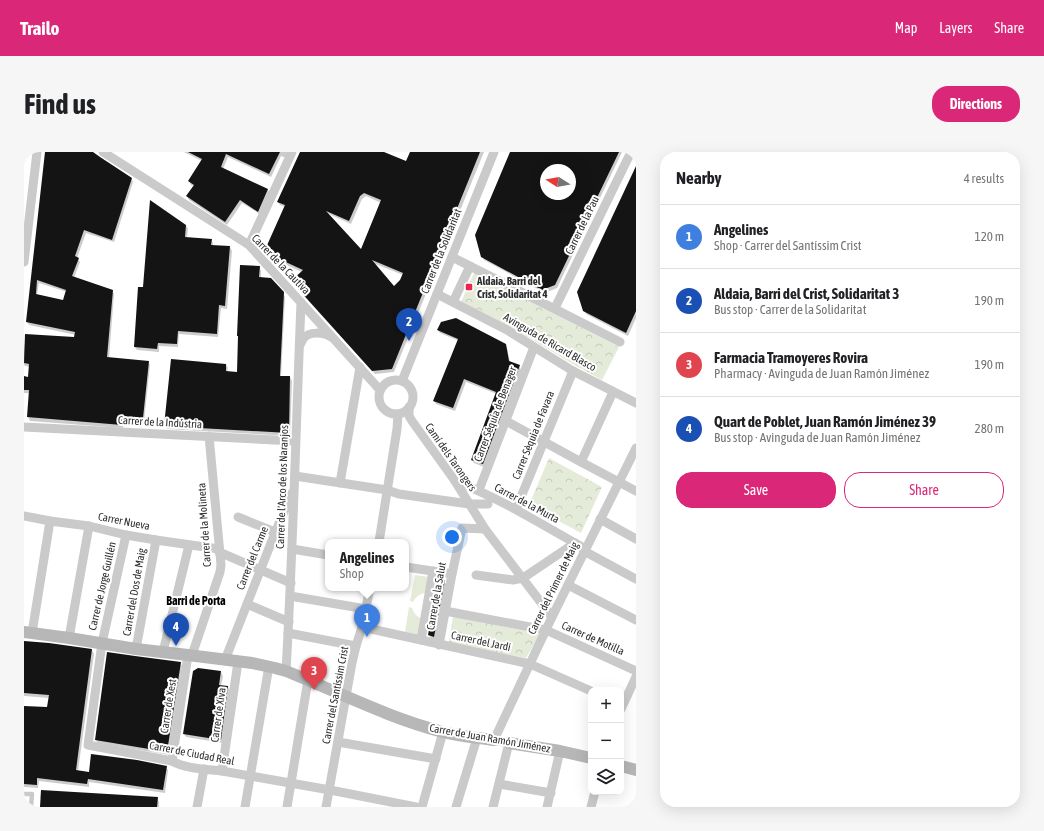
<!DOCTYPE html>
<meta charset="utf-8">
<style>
:root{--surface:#fff;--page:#f6f6f6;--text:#202124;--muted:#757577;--line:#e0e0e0;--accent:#db2777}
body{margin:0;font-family:"Asap Condensed",sans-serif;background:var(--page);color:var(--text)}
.controls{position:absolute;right:12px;bottom:12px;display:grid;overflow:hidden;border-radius:8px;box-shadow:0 4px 16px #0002}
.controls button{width:36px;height:36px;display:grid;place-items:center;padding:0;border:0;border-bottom:1px solid var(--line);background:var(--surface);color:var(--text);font:20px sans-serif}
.compass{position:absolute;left:516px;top:12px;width:36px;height:36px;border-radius:50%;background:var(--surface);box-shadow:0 4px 16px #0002;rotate:281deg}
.you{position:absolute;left:428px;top:385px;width:14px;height:14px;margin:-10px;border:3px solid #fff;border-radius:50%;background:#1a73e8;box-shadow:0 0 0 6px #1a73e833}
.badge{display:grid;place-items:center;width:26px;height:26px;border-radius:50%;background:var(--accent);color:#fff;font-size:13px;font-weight:700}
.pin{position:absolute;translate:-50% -33px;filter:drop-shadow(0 1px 2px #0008)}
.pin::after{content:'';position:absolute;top:21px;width:14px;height:12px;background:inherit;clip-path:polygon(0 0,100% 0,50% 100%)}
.popup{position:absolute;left:301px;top:387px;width:84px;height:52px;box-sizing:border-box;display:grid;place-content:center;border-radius:8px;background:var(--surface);filter:drop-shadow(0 1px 3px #0005);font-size:13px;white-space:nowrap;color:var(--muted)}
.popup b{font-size:15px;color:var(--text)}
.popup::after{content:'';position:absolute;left:50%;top:100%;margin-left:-8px;border:8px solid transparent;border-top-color:var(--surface)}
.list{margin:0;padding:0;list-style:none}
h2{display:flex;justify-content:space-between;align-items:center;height:52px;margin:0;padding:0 16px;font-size:17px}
h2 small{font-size:13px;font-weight:400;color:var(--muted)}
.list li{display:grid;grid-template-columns:26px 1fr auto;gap:12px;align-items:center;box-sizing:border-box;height:64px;padding:0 16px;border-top:1px solid var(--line)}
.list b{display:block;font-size:15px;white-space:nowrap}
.list p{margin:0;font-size:13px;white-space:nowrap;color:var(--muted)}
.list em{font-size:13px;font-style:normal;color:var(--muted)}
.actions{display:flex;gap:8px;padding:12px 16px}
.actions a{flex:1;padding:9px 0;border:1px solid var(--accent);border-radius:16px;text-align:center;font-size:14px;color:var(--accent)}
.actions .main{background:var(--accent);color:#fff}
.icon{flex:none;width:22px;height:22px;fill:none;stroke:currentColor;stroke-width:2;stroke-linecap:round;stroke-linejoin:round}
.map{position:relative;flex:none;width:612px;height:655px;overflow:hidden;border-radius:16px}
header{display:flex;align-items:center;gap:24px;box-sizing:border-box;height:56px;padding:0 20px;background:var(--accent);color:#fff}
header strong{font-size:19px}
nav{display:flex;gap:22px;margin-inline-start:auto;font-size:14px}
.intro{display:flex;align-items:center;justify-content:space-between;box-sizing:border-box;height:96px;padding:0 24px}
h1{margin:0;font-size:28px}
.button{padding:10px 18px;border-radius:16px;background:var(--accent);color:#fff;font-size:14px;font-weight:700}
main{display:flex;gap:24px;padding:0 24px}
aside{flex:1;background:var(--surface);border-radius:16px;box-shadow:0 4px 16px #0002}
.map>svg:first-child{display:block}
</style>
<header>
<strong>Trailo</strong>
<nav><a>Map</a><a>Layers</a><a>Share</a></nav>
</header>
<div class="intro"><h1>Find us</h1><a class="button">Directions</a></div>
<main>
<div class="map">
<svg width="612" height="655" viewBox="0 0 612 655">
<defs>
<pattern id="forest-crowns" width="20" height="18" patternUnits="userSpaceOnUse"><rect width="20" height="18" fill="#e5ebd9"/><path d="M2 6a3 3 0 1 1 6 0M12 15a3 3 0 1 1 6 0" fill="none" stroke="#c5cabb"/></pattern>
</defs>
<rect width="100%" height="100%" fill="#fff"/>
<g fill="#e5ebd9">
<path d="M391,423L406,425L403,441C397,441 392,444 389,450L386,449Z"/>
<path d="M385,455L388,456C390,462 393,465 399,467L396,484L381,480Z"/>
</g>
<g fill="url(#forest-crowns)">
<path d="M450,121L595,195L578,228L547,211L509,188L437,150Z"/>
<path d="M525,306L578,335L557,381L505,353Z"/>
<path d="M429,464L516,482L502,506L425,491Z"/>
</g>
<g fill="#0003" fill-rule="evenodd">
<path d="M22,0H67L107,26L109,30L90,90L62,81L53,106L56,110L50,126L88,138L90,142L85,206L124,210L126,213L120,269L100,267L99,276L6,269L4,265L6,241H0V225L5,226L6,215L1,214L0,213V199L2,183L51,186L52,183L5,173L3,170ZM15,131L43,140L40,149L13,143Z"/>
<path d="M160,0H264L262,6L257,4L247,25L204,5L199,17L244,38L246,41L236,62L218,51L203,73L165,48L163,44L170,34L167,33L165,29L178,9Z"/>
<path d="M277,0H359L383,10L387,0H460L370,220L351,222L270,133L268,130L278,120L243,104L241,100L261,55L256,53L254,50ZM342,44L357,51L337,99L303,61L327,72L338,47ZM349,111L379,123L377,129L370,135Z"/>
<path d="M487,0H598L533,136L521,141L460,108L458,104ZM522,18H546V42H522Z"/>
<path d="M612,17V166L604,184L562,162L560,158Z"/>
<path d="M162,73L164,77L163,86L187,88L189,91V94L206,95L208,99L203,157L197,156L194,185L155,182L154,195L135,194V200L113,198L111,195L120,136Z"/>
<path d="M235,115L237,119V127L259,141L261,145L257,225H266L268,229L266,284L143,277L141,273L202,212L204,216L203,221H214L215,187L214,184Z"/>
<path d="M414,178L481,193L483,196L486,210L495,214L497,218L460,315L450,311L448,308L473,242L442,230L431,259L412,252L410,249L435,189L416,181Z"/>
<path d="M420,429L423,434L413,489L408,488L405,483Z"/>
<path d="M0,490L68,498L70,502L54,619L66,621L142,615L144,618L141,641L65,630V635L15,629L14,636L0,635V555L24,556L25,546L0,544Z"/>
<path d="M156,511L158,514L145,603L74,591L72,588Z"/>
<path d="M197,520L199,524L197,534L204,535L206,539L198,591L162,585L160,582Z"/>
<path d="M133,646L135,650V655H17Z"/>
</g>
<g fill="#141414" fill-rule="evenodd">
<path d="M21,0H69L76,5L108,26L88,88L60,78L51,104L55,106L48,124L89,138L83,205L125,209L119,266L99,264L98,273L3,265L5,238H0V224L4,225L5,212L0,211L1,182L50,185L51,180L2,170ZM13,128L42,138L39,148L12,142Z"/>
<path d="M164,0H256L245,22L202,2L197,15L244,37L234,60L216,48L201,70L162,44L170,33L164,29L178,7Z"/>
<path d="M276,0H360L382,9L386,0H456L368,217L348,219L267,129L279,118L240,100L261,53L253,50ZM340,41L357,48L337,97L302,59L325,69L336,44ZM348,108L379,121L376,128L370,134Z"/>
<path d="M486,0H595L531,133L518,138L457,105L451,83ZM522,18H546V42H522Z"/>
<path d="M612,14V159L602,181L559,159L553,140Z"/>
<path d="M126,48L162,73L161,85L188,87L187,93L206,94L201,154L195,153L193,182L154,179L153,192L134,191L133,197L110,195L114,135H119Z"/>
<path d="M216,113L236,114L235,125L247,126L260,140L256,224H266L265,281L140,274L147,207L202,212V219L213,220L214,184H213Z"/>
<path d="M432,166L482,192L485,209L496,213L459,312L447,308L472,240L440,227L429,256L409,249L434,187L413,178L417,170Z"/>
<path d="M414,427L421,428L410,485L404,483Z"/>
<path d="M0,489L25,491L68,497L52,618L65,620L67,602L113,608L143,614L139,638L64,627L63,632L13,626V633L0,632V554L23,555L25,543L0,541Z"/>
<path d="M83,500L111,504L157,510L143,600L71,588Z"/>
<path d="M174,516L197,519L195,533L204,534L197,588L159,582L169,519Z"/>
<path d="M17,638L134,645L133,655H16Z"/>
</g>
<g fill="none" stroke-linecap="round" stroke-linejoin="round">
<path stroke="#cacaca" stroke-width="4.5" d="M0,642H8L7,655"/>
<g stroke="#cacaca" stroke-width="9">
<path d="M79,0L225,93L356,238"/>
<path d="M225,93L268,0"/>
<path d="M428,105L596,190"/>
<path d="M0,110L13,0"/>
<path d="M413,142L483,178L549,219L612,251"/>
<path d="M429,150L446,114"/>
<path d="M531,156L607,0"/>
<path d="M276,193C277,191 278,189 279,187C285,179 299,180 307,185"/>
<circle cx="372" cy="245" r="17"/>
<path d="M378,229L470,0"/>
<path d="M385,255V264L388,269L431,329L461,377L528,465"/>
<path d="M482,269L557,310L612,339"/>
<path d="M0,275L271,289"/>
<path d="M557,310L589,240"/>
<path d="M271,324L363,338L375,342L445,352H464"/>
<path d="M431,329C473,345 512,369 551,391L558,395L560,399L612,427"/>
<path d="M316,331L336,215"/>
<path d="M455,338L510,195"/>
<path d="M492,357L549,219"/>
<path d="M0,364L26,369L65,374L102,383L132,388L195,397"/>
<path d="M214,365L251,380"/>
<path d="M576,367L612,387"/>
<path d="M102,383L78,491L64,593L148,609C162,617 181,617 198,619L306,638L392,655"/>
<path d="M355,390L373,277L374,262"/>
<path d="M268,397L304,403"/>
<path d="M195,400L267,431"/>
<path d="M382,415L428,422"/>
<path d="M452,423L489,428L499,426L551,391"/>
<path d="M544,433L612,468"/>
<path d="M266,444L342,457"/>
<path d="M223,452L265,470"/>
<path d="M421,459L522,478L612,519"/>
<path d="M338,475L506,512L567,539"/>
<path d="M8,481L26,369"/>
<path d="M264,481L332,494"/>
<path d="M45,486L65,374"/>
<path d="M397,488L409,419"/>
<path d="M415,493L428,422L438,376L461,377"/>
<path d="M112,497L132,388"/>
<path d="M139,500L165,393"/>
<path d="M168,503L196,420L197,413L185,284"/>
<path d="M201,508L251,381L268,341"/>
<path d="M262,519C269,397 272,274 277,151"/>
<path d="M597,557L612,525"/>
<path d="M314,590L412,607"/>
<path d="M148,609L164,503"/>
<path d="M198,619L214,510"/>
<path d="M475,632L527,641"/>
<path d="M173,655L180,617"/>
<path d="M221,655L245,514"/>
<path d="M263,655L284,528"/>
<path d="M302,655L328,511L332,494L338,475L346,436"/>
<path d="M398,655L419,580"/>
<path d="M432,655L453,586"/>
<path d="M469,655L485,591L470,588L528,465L612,296"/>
<path d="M523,655L536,599"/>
<path d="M567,655L571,640"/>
</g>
<g stroke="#b7b7b7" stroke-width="12">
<path d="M0,480L45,486L112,497L164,503L228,511L251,516L262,519C314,540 365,566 419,580C435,584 453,586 470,588"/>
<path d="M485,591L536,599L567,606"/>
<path d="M597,614L612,618"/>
</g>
</g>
<rect fill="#ef244e" stroke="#fff" stroke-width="1.5" x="441" y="131" width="8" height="8" rx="2"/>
<g text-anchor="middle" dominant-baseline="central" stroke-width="4" stroke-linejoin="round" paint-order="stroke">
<g font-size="11" fill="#2d2d2d" stroke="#fff">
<text transform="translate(558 73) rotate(-64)">Carrer de la Pau</text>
<text transform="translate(417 99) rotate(-68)">Carrer de la Solidaritat</text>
<text transform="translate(257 112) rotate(46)">Carrer de la Cautiva</text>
<text transform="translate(526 190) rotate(30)">Avinguda de Ricard Blasco</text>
<text transform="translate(471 262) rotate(-69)">Carrer Sèquia de Benager</text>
<text transform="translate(136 270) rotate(3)">Carrer de la Indústria</text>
<text transform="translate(509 283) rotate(-68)">Carrer Sèquia de Favara</text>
<text transform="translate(427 305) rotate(55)">Camí dels Tarongers</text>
<text transform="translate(258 335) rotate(-88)">Carrer de l'Arco de los Naranjos</text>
<text transform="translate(503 351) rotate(28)">Carrer de la Murta</text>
<text transform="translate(100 369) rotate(11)">Carrer Nueva</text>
<text transform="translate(180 373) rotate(-94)">Carrer de la Molineta</text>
<text transform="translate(228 406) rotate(-68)">Carrer del Carme</text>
<text transform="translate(78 434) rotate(-77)">Carrer de Jorge Guillén</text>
<text transform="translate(529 436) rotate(-64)">Carrer del Primer de Maig</text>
<text transform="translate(110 440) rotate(-80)">Carrer del Dos de Maig</text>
<text transform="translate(412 444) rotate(-80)">Carrer de la Salut</text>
<text transform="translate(569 486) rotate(24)">Carrer de Motilla</text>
<text transform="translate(457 489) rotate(12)">Carrer del Jardí</text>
<text transform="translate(311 543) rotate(-79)">Carrer del Santíssim Crist</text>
<text transform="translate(144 554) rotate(-81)">Carrer de Xest</text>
<text transform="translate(194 563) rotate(-82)">Carrer de Xiva</text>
<text transform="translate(466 586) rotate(10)">Carrer de Juan Ramón Jiménez</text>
<text transform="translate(168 601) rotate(11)">Carrer de Ciudad Real</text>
</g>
<g font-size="11" font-weight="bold" fill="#2d2d2d" stroke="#fff" text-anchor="start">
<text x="453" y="129">Aldaia, Barri del<tspan x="453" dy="13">Crist, Solidaritat 4</tspan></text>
</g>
<g font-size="12" font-weight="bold" fill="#000" stroke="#fff">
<text x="172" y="449">Barri de Porta</text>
</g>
</g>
</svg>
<div class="controls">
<button>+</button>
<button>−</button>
<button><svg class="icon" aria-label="layers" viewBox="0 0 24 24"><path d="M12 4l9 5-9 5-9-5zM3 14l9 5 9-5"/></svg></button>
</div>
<svg class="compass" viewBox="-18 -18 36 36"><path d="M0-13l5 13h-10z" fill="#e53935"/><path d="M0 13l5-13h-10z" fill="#757577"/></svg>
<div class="you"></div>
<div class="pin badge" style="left:343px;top:485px;background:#3f7fe0">1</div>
<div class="popup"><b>Angelines</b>Shop</div>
<div class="pin badge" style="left:385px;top:189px;background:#1a4fb4">2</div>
<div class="pin badge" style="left:290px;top:538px;background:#e0444e">3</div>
<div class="pin badge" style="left:152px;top:494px;background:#1a4fb4">4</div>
</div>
<aside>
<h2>Nearby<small>4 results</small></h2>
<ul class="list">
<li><span class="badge" style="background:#3f7fe0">1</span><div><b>Angelines</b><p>Shop · Carrer del Santíssim Crist</p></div><em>120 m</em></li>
<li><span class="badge" style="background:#1a4fb4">2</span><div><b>Aldaia, Barri del Crist, Solidaritat 3</b><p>Bus stop · Carrer de la Solidaritat</p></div><em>190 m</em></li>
<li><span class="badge" style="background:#e0444e">3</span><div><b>Farmacia Tramoyeres Rovira</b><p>Pharmacy · Avinguda de Juan Ramón Jiménez</p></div><em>190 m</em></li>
<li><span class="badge" style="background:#1a4fb4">4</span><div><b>Quart de Poblet, Juan Ramón Jiménez 39</b><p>Bus stop · Avinguda de Juan Ramón Jiménez</p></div><em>280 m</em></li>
</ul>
<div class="actions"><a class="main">Save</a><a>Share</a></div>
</aside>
</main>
